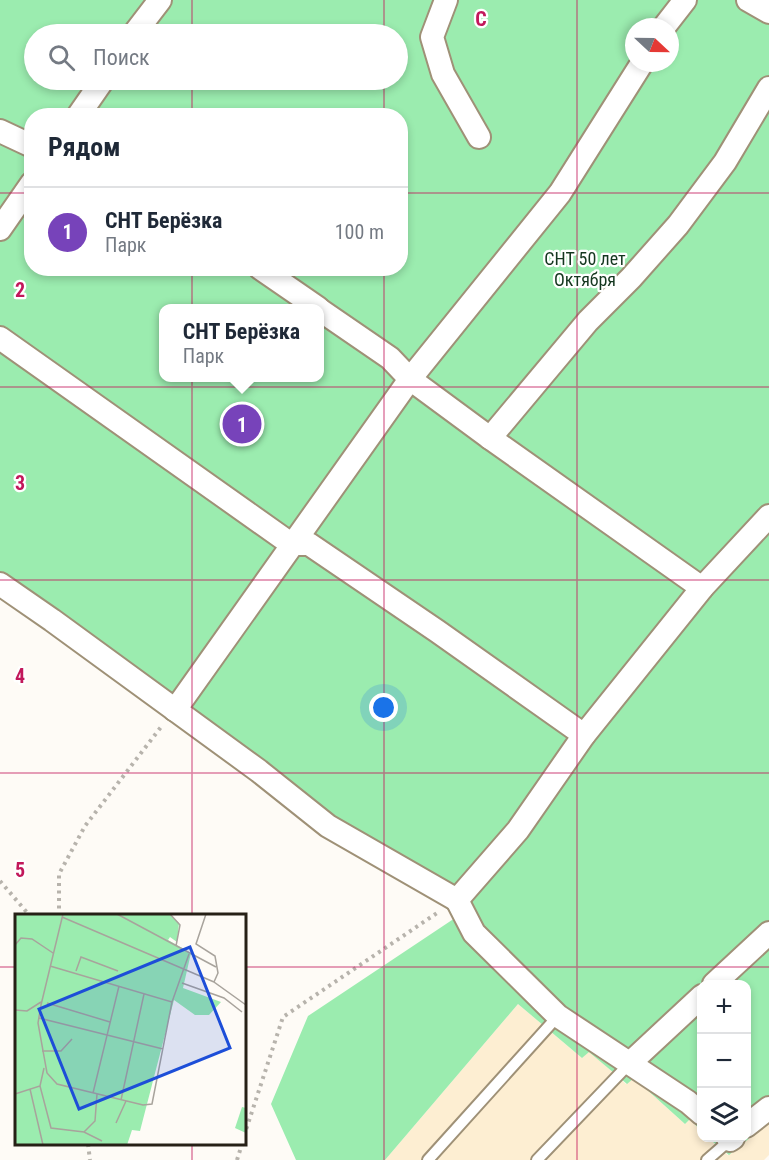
<!DOCTYPE html>
<html lang="ru">
<meta charset="utf-8">
<style>
:root{--surface:#fff;--page:#f6f6f7;--text:#1f2937;--muted:#747a83;--line:#e0e1e3;--accent:#7743ba}
body{margin:0;font-family:"Roboto Condensed",sans-serif;background:var(--page);color:var(--text)}
.controls{position:absolute;right:18px;bottom:18px;display:grid;overflow:hidden;border-radius:12px;box-shadow:0 3px 9px #0003}
.controls button{width:54px;height:54px;display:grid;place-items:center;padding:0;border:0;border-bottom:2px solid var(--line);background:var(--surface);color:var(--text);font:30px sans-serif}
.compass{position:absolute;left:625px;top:18px;width:54px;height:54px;border-radius:50%;background:var(--surface);box-shadow:0 3px 9px #0003;rotate:112deg}
.you{position:absolute;left:384px;top:708px;width:21px;height:21px;margin:-15px;border:4px solid #fff;border-radius:50%;background:#1a73e8;box-shadow:0 0 0 9px #1a73e833}
.badge{display:grid;place-items:center;width:39px;height:39px;border-radius:50%;background:var(--accent);color:#fff;font-size:20px;font-weight:700}
.pin{position:absolute;translate:-50% -50%;border:3px solid #fff;box-shadow:0 2px 6px #0006}
.popup{position:absolute;left:159px;top:304px;width:165px;height:78px;box-sizing:border-box;display:grid;place-content:center;border-radius:12px;background:var(--surface);filter:drop-shadow(0 2px 4px #0005);font-size:20px;white-space:nowrap;color:var(--muted)}
.popup b{font-size:22px;color:var(--text)}
.popup::after{content:'';position:absolute;left:50%;top:100%;margin-left:-12px;border:12px solid transparent;border-top-color:var(--surface)}
.list{margin:0;padding:0;list-style:none}
h2{display:flex;justify-content:space-between;align-items:center;height:78px;margin:0;padding:0 24px;font-size:26px}
h2 small{font-size:20px;font-weight:400;color:var(--muted)}
.list li{display:grid;grid-template-columns:39px 1fr auto;gap:18px;align-items:center;box-sizing:border-box;height:90px;padding:0 24px;border-top:2px solid var(--line)}
.list b{display:block;font-size:22px;white-space:nowrap}
.list p{margin:0;font-size:20px;white-space:nowrap;color:var(--muted)}
.list em{font-size:20px;font-style:normal;color:var(--muted)}
.icon{flex:none;width:33px;height:33px;fill:none;stroke:currentColor;stroke-width:2;stroke-linecap:round;stroke-linejoin:round}
.map{position:relative;flex:none;width:769px;height:1160px;overflow:hidden}
.search{position:absolute;background:var(--surface);box-shadow:0 3px 9px #0003;left:24px;top:24px;width:384px;height:66px;display:flex;align-items:center;gap:15px;box-sizing:border-box;padding:0 21px;border-radius:33px;color:var(--muted);font-size:22px}
.panel{position:absolute;background:var(--surface);box-shadow:0 3px 9px #0003;left:24px;top:108px;width:384px;height:168px;border-radius:24px}
.map>svg:first-child{display:block}
</style>
<div class="map">
<svg width="769" height="1160" viewBox="0 0 769 1160">
<rect width="100%" height="100%" fill="#fefbf6"/>
<path fill="#fdeed2" d="M518,1004L582,1058L589,1051L626,1084L634,1078L685,1124L690,1119L701,1131L702,1138H708L728,1155L769,1122V1155L764,1160H385Z"/>
<path fill="#9becaf" fill-rule="evenodd" d="M0,0H769V1122L729,1155L708,1138H746V984H702L701,1131L690,1119L685,1124L634,1078L627,1084L589,1052L582,1058L518,1004L385,1160H296L271,1104L308,1016L467,910L333,823L0,580ZM634,27H670V63H634ZM34,34H398V80H34ZM32,116H400V268H32ZM164,308H320V378H164Z"/>
<g fill="none" stroke-linecap="round" stroke-linejoin="round">
<g stroke="#9f9177" stroke-width="14">
<g id="service">
<path d="M428,1160L558,1016"/>
<path d="M537,1160L630,1063"/>
<path d="M707,1160L730,1140"/>
</g>
</g>
<g stroke="#9f9177" stroke-width="26">
<g id="minor">
<path d="M446,0L432,37L443,74L479,137"/>
<path d="M748,0L769,12"/>
<path d="M664,27L685,0"/>
<path d="M134,34L160,0"/>
<path d="M78,116L103,80"/>
<path d="M0,131L32,146"/>
<path d="M0,229L32,183"/>
<path d="M260,268L318,308"/>
<path d="M320,310L390,358L410,379L490,438L702,588"/>
<path d="M0,338L291,544H309L437,631L584,735"/>
<path d="M490,438L588,321L631,278L678,225L725,162L769,88"/>
<path d="M0,584L52,620L259,771L328,826L457,900L518,830L584,735L702,588L769,516"/>
<path d="M175,710L410,379L560,193L642,63"/>
<path d="M457,900L474,933L558,1016L688,1102L702,1114"/>
<path d="M714,984L769,933"/>
<path d="M630,1063L702,996"/>
<path d="M746,1126L769,1108"/>
<path d="M728,1138L730,1140L733,1138"/>
</g>
</g>
<g stroke="#b7b3ac" stroke-width="4" stroke-dasharray="3 4.5" stroke-linecap="butt">
<path d="M0,881L30,916"/>
<path d="M59,916V874L85,826L161,727"/>
<path d="M244,1136L283,1017L437,913"/>
<path d="M88,1144L90,1160"/>
<path d="M237,1160L242,1144"/>
</g>
<use href="#service" stroke="#fff" stroke-width="10"/>
<use href="#minor" stroke="#fff" stroke-width="22"/>
</g>
<path fill="none" stroke="#c2185b" stroke-width="1.5" stroke-opacity="0.55" d="M192,0V34M384,0V34M577,0V1160M192,80V116M384,80V116M0,193H32M400,193H769M192,268V916M384,268V1160M0,387H769M0,580H769M0,773H769M0,967H16M244,967H769M192,1144V1160"/>
<g text-anchor="middle" dominant-baseline="central" stroke-width="4.5" stroke-linejoin="round" paint-order="stroke">
<g font-size="18" fill="#14371f" stroke="#fff">
<text x="585" y="258">СНТ 50 лет<tspan x="585" dy="21">Октября</tspan></text>
</g>
</g>
<g transform="translate(15 914)">
<rect width="231" height="231" fill="#fefbf6"/>
<path d="M0,0H154L164,9L162,28L155,23L153,26L176,39L168,74L206,88L194,101H180L159,86L125,217L117,216L112,231H0ZM227,193L231,194V219L220,214Z" fill="#9becaf"/>
<path fill="none" stroke="#a8a39c" stroke-width="1.5" d="M102,0L201,53M155,0L165,11L161,32M191,0L181,30L200,42L203,59L199,68L231,91M47,3L199,68M0,31L6,24L17,25L38,39M35,52L157,88L137,190L128,191L42,170L32,159L23,109L26,91L48,0M61,57L66,43L103,57M167,69L209,84L227,98M157,88L174,40M32,89L95,108M0,96L12,97L26,88M24,104L148,135M27,137H46L57,125M25,172L36,214L69,218L87,227M15,175L28,231M78,179L104,72M0,180L25,172L29,154M106,186L129,80M101,209L111,187M69,218L80,207L82,180"/>
<path fill="#1d4ed8" fill-opacity="0.15" stroke="#1d4ed8" stroke-width="3" d="M175,33L215,134L64,195L24,95Z"/>
<rect width="231" height="231" fill="none" stroke="#262016" stroke-width="3"/>
</g>
<g font-size="20" text-anchor="middle" font-weight="bold" fill="#c2185b" stroke="#fff" stroke-width="4.5" stroke-linejoin="round" paint-order="stroke">
<text x="481" y="26">C</text>
<text x="20" y="297">2</text>
<text x="20" y="490">3</text>
<text x="20" y="683">4</text>
<text x="20" y="877">5</text>
</g>
</svg>
<div class="controls">
<button>+</button>
<button>−</button>
<button><svg class="icon" aria-label="layers" viewBox="0 0 24 24"><path d="M12 4l9 5-9 5-9-5zM3 14l9 5 9-5"/></svg></button>
</div>
<svg class="compass" viewBox="-18 -18 36 36"><path d="M0-13l5 13h-10z" fill="#e53935"/><path d="M0 13l5-13h-10z" fill="#747a83"/></svg>
<div class="you"></div>
<div class="pin badge" style="left:242px;top:424px">1</div>
<div class="popup"><b>СНТ Берёзка</b>Парк</div>
<div class="search"><svg class="icon" aria-label="search" viewBox="0 0 24 24"><circle cx="10" cy="10" r="6"/><path d="M15 15l6 6"/></svg>Поиск</div>
<section class="panel">
<h2>Рядом<small></small></h2>
<ul class="list">
<li><span class="badge">1</span><div><b>СНТ Берёзка</b><p>Парк</p></div><em>100 m</em></li>
</ul>
</section>
</div>
